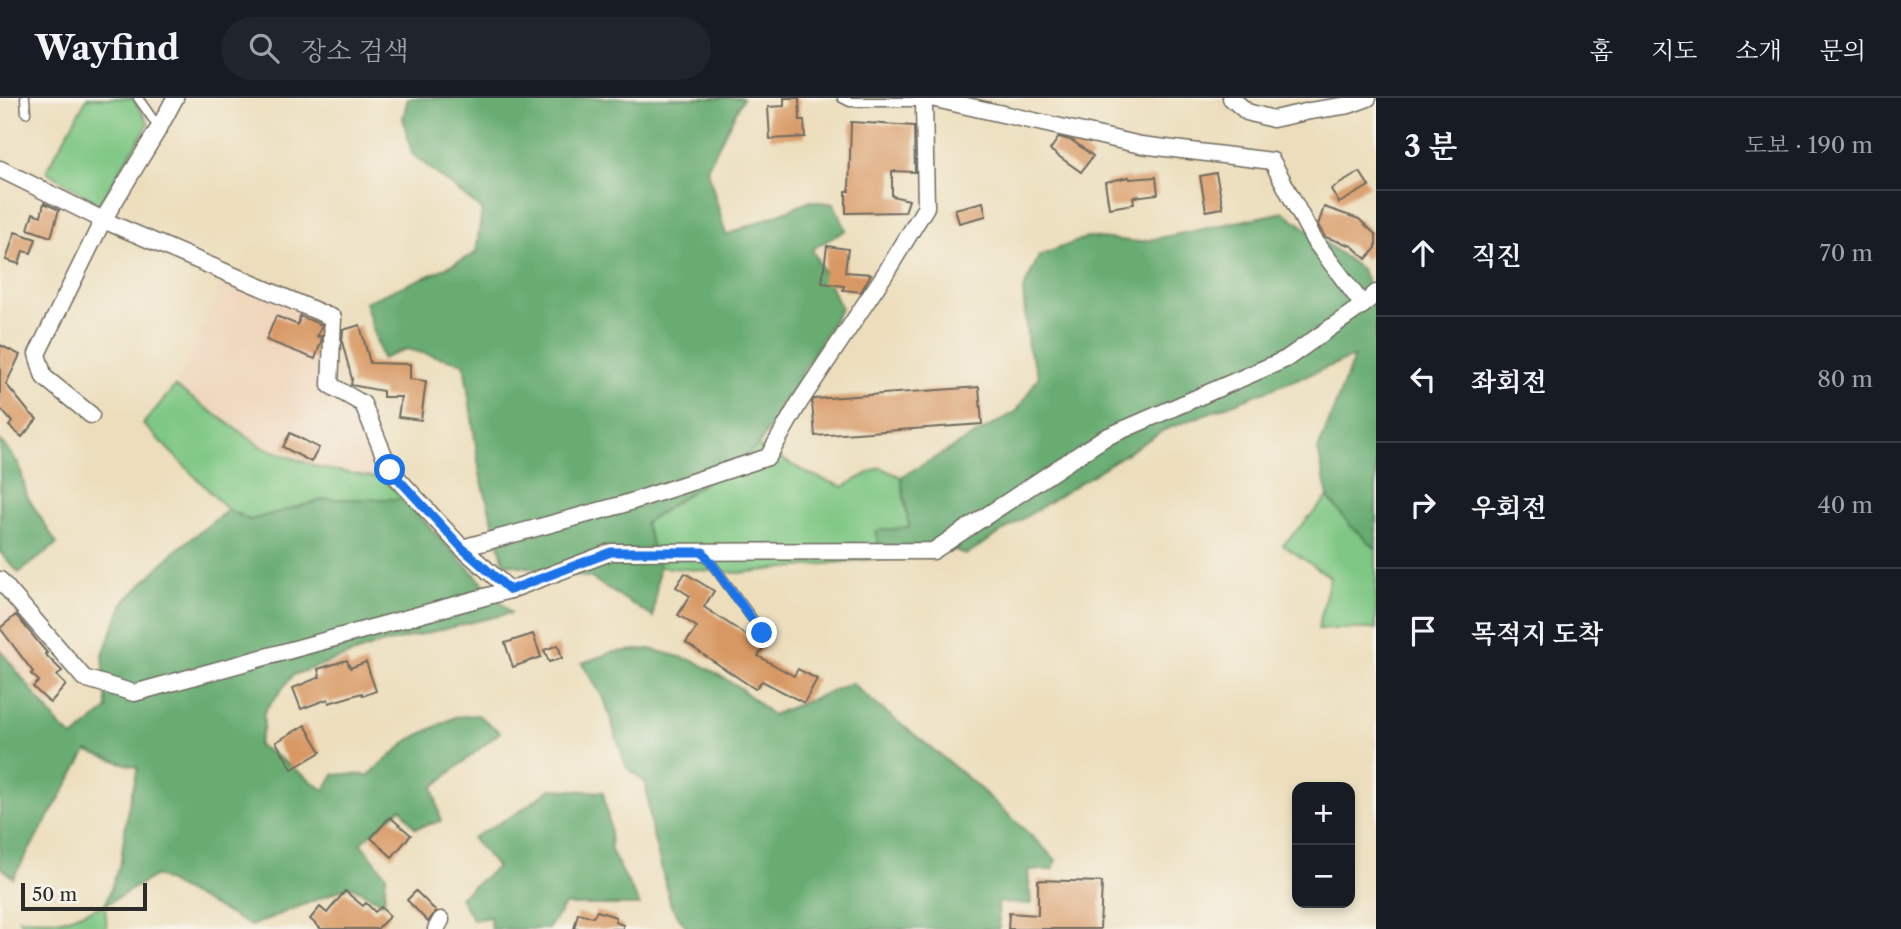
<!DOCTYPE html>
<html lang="ko">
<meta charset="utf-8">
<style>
:root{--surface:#171b24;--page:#20242c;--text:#f1f3f6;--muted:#9ea1a6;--line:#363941}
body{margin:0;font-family:"Libre Caslon Text","Noto Serif KR",serif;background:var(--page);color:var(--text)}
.controls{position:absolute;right:21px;bottom:21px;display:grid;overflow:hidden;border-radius:14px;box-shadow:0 4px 10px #0003}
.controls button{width:63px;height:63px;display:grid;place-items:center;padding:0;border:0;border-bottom:2px solid var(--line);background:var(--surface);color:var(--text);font:35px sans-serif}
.scale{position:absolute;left:21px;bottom:18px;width:126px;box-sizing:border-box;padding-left:7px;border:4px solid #2b2b2b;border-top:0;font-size:19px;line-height:24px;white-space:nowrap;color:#2b2b2b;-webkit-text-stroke:5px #f7f3e8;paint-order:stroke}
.stop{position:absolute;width:21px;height:21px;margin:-16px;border:5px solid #1a73e8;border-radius:50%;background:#fff}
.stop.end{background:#1a73e8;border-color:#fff;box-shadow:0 2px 7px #0008}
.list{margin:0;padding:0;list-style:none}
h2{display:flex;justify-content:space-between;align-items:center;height:91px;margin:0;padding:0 28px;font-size:30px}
h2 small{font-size:23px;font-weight:400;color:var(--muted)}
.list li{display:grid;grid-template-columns:46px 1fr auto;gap:21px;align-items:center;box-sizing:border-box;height:126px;padding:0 28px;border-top:2px solid var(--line)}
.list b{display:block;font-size:26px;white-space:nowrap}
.list em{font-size:23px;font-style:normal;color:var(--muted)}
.icon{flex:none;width:38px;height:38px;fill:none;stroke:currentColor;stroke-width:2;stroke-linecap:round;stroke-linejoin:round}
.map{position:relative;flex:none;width:1376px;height:831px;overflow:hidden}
header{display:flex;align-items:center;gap:42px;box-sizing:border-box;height:98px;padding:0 35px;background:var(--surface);border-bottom:2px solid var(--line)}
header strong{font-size:33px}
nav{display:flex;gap:38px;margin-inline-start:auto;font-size:24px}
.search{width:490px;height:63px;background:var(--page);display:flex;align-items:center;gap:18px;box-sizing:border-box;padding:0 24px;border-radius:38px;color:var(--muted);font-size:26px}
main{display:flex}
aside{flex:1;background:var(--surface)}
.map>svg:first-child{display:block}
</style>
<header>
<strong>Wayfind</strong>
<div class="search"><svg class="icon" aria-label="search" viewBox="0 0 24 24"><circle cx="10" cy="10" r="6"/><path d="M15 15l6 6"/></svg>장소 검색</div>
<nav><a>홈</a><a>지도</a><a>소개</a><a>문의</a></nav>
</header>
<main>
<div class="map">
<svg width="1376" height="831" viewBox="0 0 1376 831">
<rect width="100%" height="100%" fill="#f7f3e8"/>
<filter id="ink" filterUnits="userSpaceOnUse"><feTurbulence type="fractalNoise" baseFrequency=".0143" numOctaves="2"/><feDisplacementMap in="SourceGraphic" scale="14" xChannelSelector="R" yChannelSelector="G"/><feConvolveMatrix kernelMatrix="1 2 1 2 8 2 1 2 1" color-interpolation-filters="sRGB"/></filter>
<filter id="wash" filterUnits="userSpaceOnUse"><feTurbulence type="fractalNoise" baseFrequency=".00686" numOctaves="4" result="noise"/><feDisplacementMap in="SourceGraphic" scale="28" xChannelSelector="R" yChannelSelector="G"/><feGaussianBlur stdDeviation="1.57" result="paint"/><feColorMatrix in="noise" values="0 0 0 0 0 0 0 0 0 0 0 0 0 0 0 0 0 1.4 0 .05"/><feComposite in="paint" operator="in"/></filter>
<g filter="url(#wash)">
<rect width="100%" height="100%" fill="#ecdebc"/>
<g fill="#efd6bb">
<path d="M222,186L254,192L328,222L327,293L361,311L383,381L321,370L262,349L175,288Z"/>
<path d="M12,505L52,552L22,580L0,552V513L2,509Z"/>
</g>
<g fill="#7fc784" stroke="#557958" stroke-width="2">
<path d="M87,0H132L149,25L99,106L46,73Z"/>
<path d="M175,288L262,349L321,370L383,381L403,401H326L250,422L228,412L143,326Z"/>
<path d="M758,348L807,375L843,389L880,369L901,379L909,429L883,460L739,475L659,469L645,425Z"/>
<path d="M1328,399L1350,427L1376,451V531H1318L1330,479L1283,447Z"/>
<path d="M105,807L107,831H26L19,821L62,822Z"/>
</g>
<g fill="#67ac72" stroke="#496c4e" stroke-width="2">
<path d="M408,0H743L707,70L726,137L811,103L834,106L846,132L812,151L841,210L758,348L645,425L659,469L653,519L591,480L504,465L480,376L464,265L406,251L382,261L365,204L437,174L476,155L482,112L412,56L403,20Z"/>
<path d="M1284,114L1362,172L1376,205V451L1350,427L1328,399L1318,352L1354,259L1164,332L965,457L956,452L883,460L875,433L909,429L901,379L1017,313L1039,278L1028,249L1023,192L1039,158L1088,139L1140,144Z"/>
<path d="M0,342L19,366L27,398L57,446L19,475L0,454Z"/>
<path d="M326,401H403L511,515L377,547L293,577L264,614V628L258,647L278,659L324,692L335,676L369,677L409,642L455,619L478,617L500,634L433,689L441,723L415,730L401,710L361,745L386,777L384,805L350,788L251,828C220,810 187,796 156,777L105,807L121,763L128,710L138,670L87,653L13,780L0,768V552L60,628L73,640L107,611L103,556L123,505L175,453L228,412L250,422Z"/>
<path d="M650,551L695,563L739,589L772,617L852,585C876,609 905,628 931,650C975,684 1016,723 1056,762L1053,772H1028L1031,806L998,804L999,831H688L671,808L651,729L646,685L626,669L605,603L582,565L613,554Z"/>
<path d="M551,691L603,694L610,730L611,753L640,807H565L548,831H491L490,819L473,822L460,799L497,769L472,740L517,715Z"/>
</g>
<g id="blocks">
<g fill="#d89864">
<path d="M784,0H799L800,22H804L805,39L770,41L768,9L784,8Z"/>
<path d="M851,24L914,28L915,74L892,73V98L909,102L905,114L846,115V93H849Z"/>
<path d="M1059,39L1073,43L1093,58L1081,74L1050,52Z"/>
<path d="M1360,74L1369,88L1339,105L1331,91Z"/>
<path d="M1216,75L1223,110L1206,113L1200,78Z"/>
<path d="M1129,79L1130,81L1156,79L1158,96L1133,99L1134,106L1109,110L1105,84Z"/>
<path d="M983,104L986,118L959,125L955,111Z"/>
<path d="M44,105L59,112L51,139L28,131L33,115L41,118Z"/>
<path d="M1324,109L1359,121L1376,137V150L1366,161L1352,148L1325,139L1318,127Z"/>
<path d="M15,134L36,141L31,155L23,153L19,166L6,162Z"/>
<path d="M827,148L848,151L845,174L871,176L861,194L843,192L844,188L822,185Z"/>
<path d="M276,218L298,227L300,218L322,227L317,239L322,238L321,244L315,261L266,242Z"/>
<path d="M360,227L370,265L410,266V281L426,283L421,322L398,319L401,299H383V293L351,287L352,281L342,244L343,232Z"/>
<path d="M0,247L20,257L6,286L29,314L37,321L22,339L9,328L12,324L0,310Z"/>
<path d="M979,289L982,326L815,338L812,304L814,301Z"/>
<path d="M290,335L319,350L311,364L283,349Z"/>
<path d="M685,475L714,493L704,509L764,549L758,558L794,578L798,571L817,581L804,605L762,583L755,591L686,545L697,529L678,517L690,498L676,489Z"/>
<path d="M16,517L47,555L45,556L62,573L57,578L66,587L50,605L33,589L39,583L31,576L33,574L0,530Z"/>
<path d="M533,536L541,559L513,569L505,545Z"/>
<path d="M558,547L562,560L549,564L544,552Z"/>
<path d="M347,562L350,570L366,564L376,593L363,598L362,595L329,605L328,601L301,611L293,590L320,579L318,571Z"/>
<path d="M305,627L321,654L292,671L276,644Z"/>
<path d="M390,719L411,737L392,759L371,740Z"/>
<path d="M1038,782L1102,784L1100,831H1008L1009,815L1038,817Z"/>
<path d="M345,793L363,808L366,805L375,814L381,809L390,818L377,831H321L310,821L320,809L327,815Z"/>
<path d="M416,793L436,813L428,824L407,802Z"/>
<path d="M597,813L616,819L615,824L623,827V831H574L578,815L593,819Z"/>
</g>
</g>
</g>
<g filter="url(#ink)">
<use href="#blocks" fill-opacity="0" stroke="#6f6a5e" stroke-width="2"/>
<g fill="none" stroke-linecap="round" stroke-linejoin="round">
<g stroke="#6f6a5e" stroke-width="11">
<g id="service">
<path d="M25,0L26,15"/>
<path d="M138,0L159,30"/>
<path d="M842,0L850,4H925"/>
<path d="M703,454L763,535"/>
</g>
</g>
<g stroke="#6f6a5e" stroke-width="19">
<g id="minor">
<path d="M931,0L1141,47L1272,63L1314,142L1363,207"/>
<path d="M1231,0L1247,14L1273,21L1310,13L1349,7L1368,0"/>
<path d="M0,71L103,122L333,220L330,287L363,306L390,372L462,450L510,492"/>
<path d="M91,317L44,279L37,256L103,122L159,30L175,0"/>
<path d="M462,450L621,407L768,359L799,305L885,176L926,109L924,5"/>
<path d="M0,482L84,580L134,595L510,492L611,454L933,453L1104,340L1286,261L1363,207L1376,195"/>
<path d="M436,831L441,822"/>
</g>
</g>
<use href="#service" stroke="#fff" stroke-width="8"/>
<use href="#minor" stroke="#fff" stroke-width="16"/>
</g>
</g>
<g fill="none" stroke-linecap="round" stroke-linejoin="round" filter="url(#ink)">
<path stroke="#1a73e8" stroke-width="9" d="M390,372L462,450L510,492L611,454H703L762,535"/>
</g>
</svg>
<div class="controls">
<button>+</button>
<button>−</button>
</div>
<div class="scale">50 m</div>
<div class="stop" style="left:390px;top:372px"></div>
<div class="stop end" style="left:762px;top:535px"></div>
</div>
<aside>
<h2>3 분<small>도보 · 190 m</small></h2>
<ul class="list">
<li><svg class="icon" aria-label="ahead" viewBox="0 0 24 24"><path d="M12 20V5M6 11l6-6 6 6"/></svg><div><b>직진</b></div><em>70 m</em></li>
<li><svg class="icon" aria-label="left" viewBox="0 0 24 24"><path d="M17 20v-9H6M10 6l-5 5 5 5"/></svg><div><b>좌회전</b></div><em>80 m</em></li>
<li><svg class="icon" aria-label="right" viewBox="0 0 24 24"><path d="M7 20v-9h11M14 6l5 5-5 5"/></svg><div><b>우회전</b></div><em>40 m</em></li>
<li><svg class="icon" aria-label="arrive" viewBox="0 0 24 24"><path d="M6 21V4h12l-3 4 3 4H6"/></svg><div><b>목적지 도착</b></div></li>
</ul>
</aside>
</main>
